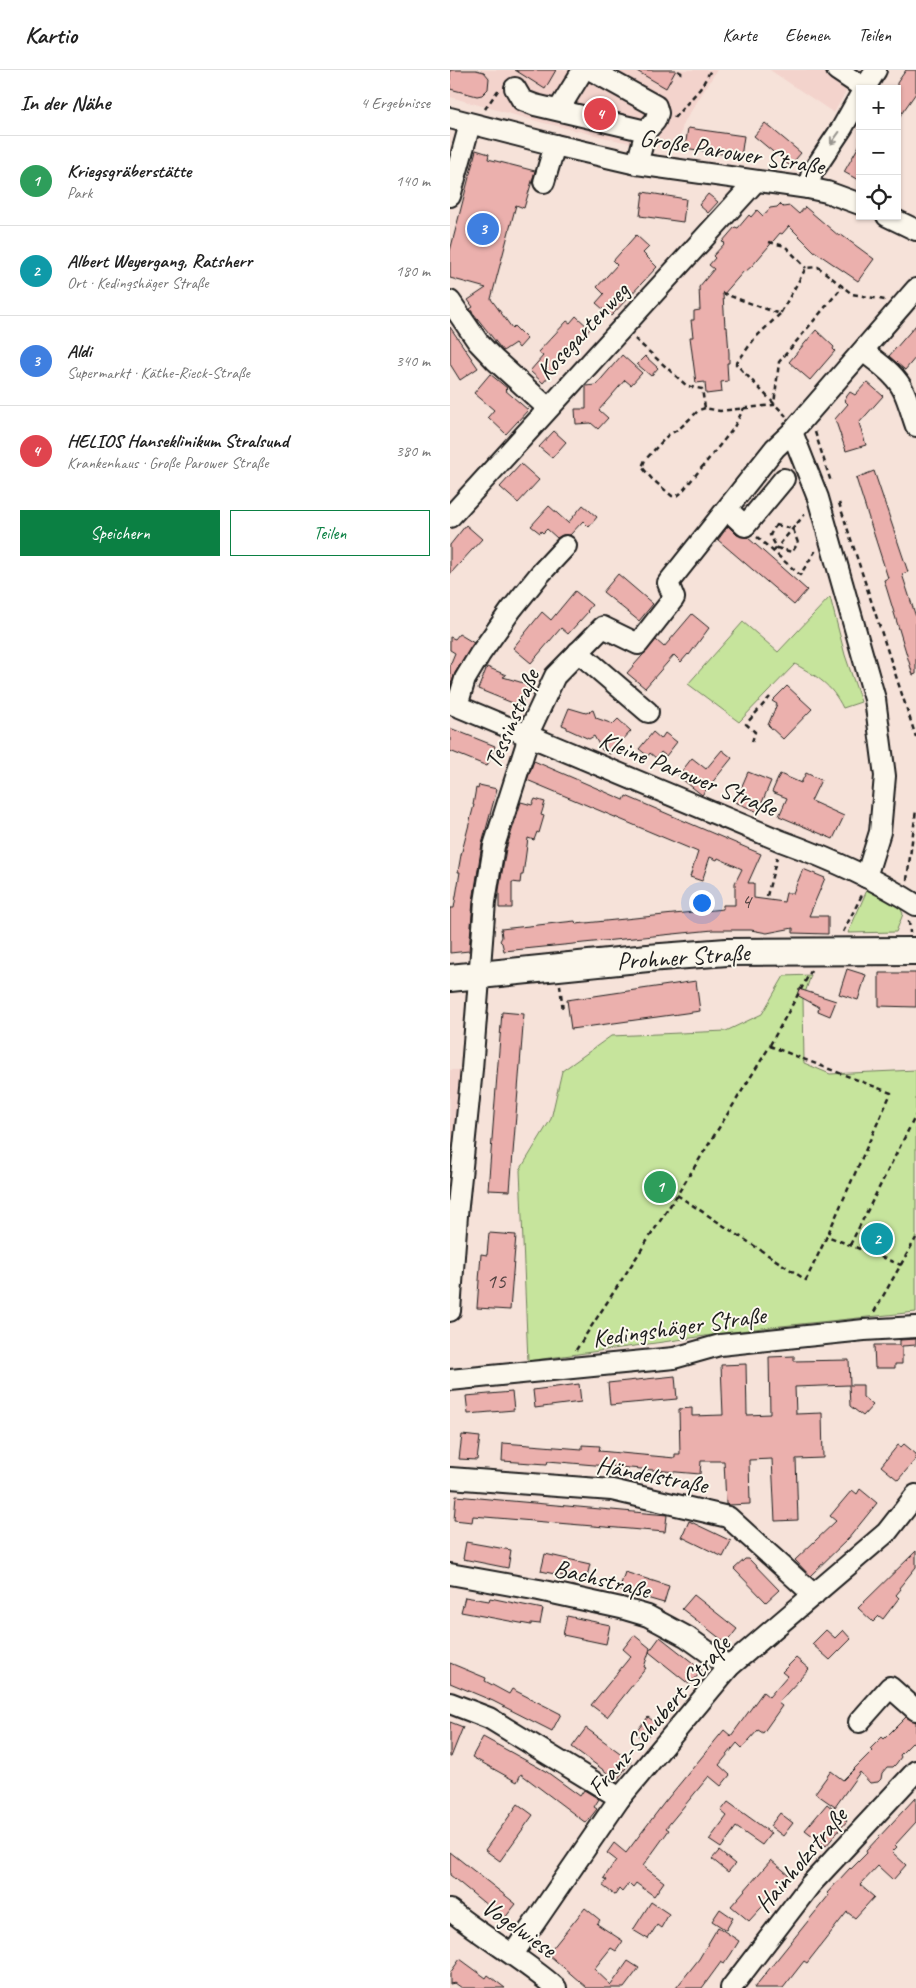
<!DOCTYPE html>
<html lang="de">
<meta charset="utf-8">
<style>
:root{--surface:#fff;--page:#f6f6f6;--text:#222;--muted:#767676;--line:#e0e0e0;--accent:#0b8043}
body{margin:0;font-family:Caveat,sans-serif;background:var(--page);color:var(--text)}
.controls{position:absolute;right:15px;top:15px;display:grid;overflow:hidden;border-radius:0px;box-shadow:0 1px 4px #0004}
.controls button{width:45px;height:45px;display:grid;place-items:center;padding:0;border:0;border-bottom:1px solid var(--line);background:var(--surface);color:var(--text);font:25px sans-serif}
.you{position:absolute;left:251px;top:832px;width:18px;height:18px;margin:-12px;border:4px solid #fff;border-radius:50%;background:#1a73e8;box-shadow:0 0 0 8px #1a73e833}
.badge{display:grid;place-items:center;width:32px;height:32px;border-radius:50%;background:var(--accent);color:#fff;font-size:16px;font-weight:700}
.pin{position:absolute;translate:-50% -50%;border:2px solid #fff;box-shadow:0 1px 5px #0006}
.list{margin:0;padding:0;list-style:none}
h2{display:flex;justify-content:space-between;align-items:center;height:65px;margin:0;padding:0 20px;font-size:21px}
h2 small{font-size:16px;font-weight:400;color:var(--muted)}
.list li{display:grid;grid-template-columns:32px 1fr auto;gap:15px;align-items:center;box-sizing:border-box;height:90px;padding:0 20px;border-top:1px solid var(--line)}
.list b{display:block;font-size:19px;white-space:nowrap}
.list p{margin:0;font-size:16px;white-space:nowrap;color:var(--muted)}
.list em{font-size:16px;font-style:normal;color:var(--muted)}
.actions{display:flex;gap:10px;padding:15px 20px}
.actions a{flex:1;padding:11px 0;border:1px solid var(--accent);border-radius:0px;text-align:center;font-size:18px;color:var(--accent)}
.actions .main{background:var(--accent);color:#fff}
.icon{flex:none;width:28px;height:28px;fill:none;stroke:currentColor;stroke-width:2;stroke-linecap:round;stroke-linejoin:round}
.map{position:relative;flex:none;width:466px;height:1918px;overflow:hidden}
header{display:flex;align-items:center;gap:30px;box-sizing:border-box;height:70px;padding:0 25px;background:var(--surface);border-bottom:1px solid var(--line)}
header strong{font-size:24px}
nav{display:flex;gap:28px;margin-inline-start:auto;font-size:18px}
main{display:flex}
aside{flex:1;background:var(--surface)}
.map>svg:first-child{display:block}
</style>
<header>
<strong>Kartio</strong>
<nav><a>Karte</a><a>Ebenen</a><a>Teilen</a></nav>
</header>
<main>
<aside>
<h2>In der Nähe<small>4 Ergebnisse</small></h2>
<ul class="list">
<li><span class="badge" style="background:#2e9e5b">1</span><div><b>Kriegsgräberstätte</b><p>Park</p></div><em>140 m</em></li>
<li><span class="badge" style="background:#0f9aa8">2</span><div><b>Albert Weyergang, Ratsherr</b><p>Ort · Kedingshäger Straße</p></div><em>180 m</em></li>
<li><span class="badge" style="background:#3f7fe0">3</span><div><b>Aldi</b><p>Supermarkt · Käthe-Rieck-Straße</p></div><em>340 m</em></li>
<li><span class="badge" style="background:#e0444e">4</span><div><b>HELIOS Hanseklinikum Stralsund</b><p>Krankenhaus · Große Parower Straße</p></div><em>380 m</em></li>
</ul>
<div class="actions"><a class="main">Speichern</a><a>Teilen</a></div>
</aside>
<div class="map">
<svg width="466" height="1918" viewBox="0 0 466 1918">
<rect width="100%" height="100%" fill="#f6e2d9"/>
<filter id="ink" filterUnits="userSpaceOnUse"><feTurbulence type="fractalNoise" baseFrequency=".02" numOctaves="2"/><feDisplacementMap in="SourceGraphic" scale="10" xChannelSelector="R" yChannelSelector="G"/><feConvolveMatrix kernelMatrix="1 2 1 2 8 2 1 2 1" color-interpolation-filters="sRGB"/></filter>
<g filter="url(#ink)">
<g fill="#f3d3cc">
<path d="M0,0H267L233,54L227,81L170,71L94,53L0,27Z"/>
<path d="M320,0H408L384,43Z"/>
<path d="M0,1000H12L0,1126Z"/>
</g>
<g fill="#c6e49c" stroke="#71805c">
<path d="M380,527L395,585L411,632L393,638C381,614 368,607 345,594L289,652L238,614L293,552L328,582Z"/>
<path d="M418,818L450,837L453,844L446,862L398,863Z"/>
<path d="M361,905L353,929L354,993L380,1004L466,1000V1242L312,1258L78,1291L70,1100L101,1049L112,1001L161,966L276,961L312,944L334,906Z"/>
</g>
<g fill="#ebb0ad" stroke="#1c1c1c">
<path d="M0,0H26L34,2L39,8L38,19L32,25L27,26L0,19Z"/>
<path d="M65,0H106L95,19Z"/>
<path d="M185,0H226L216,18Z"/>
<path d="M456,0H466V23L447,50V13Z"/>
<path d="M315,53L351,83L340,96L304,66Z"/>
<path d="M238,58L294,66L291,87L235,78Z"/>
<path d="M410,74V111L394,102Z"/>
<path d="M26,80L39,84L38,89L85,101L74,138L66,135L41,229L62,258L64,256L77,269L69,278L65,273L53,281L20,239L23,237L18,230L36,218L0,208V181Z"/>
<path d="M193,122L236,129L233,152L190,146Z"/>
<path d="M258,124L268,132L258,143L249,135Z"/>
<path d="M330,134L333,137L340,136L349,144L355,137L389,166L390,164L424,189L408,211L364,181L339,156L332,164L330,163L302,196L295,202L294,201L273,225L275,257H277L279,283V293H277L278,311L271,312L272,322L256,324L255,312L246,313L240,267H243L241,250H244V241L250,240L249,217L264,199L259,195L265,188L263,186L275,173L272,172L285,157L288,158L299,145L301,147L307,140L313,146L320,138L327,137Z"/>
<path d="M186,165L199,177L193,183L207,197L161,246L146,233L154,224L147,217L167,195L163,191Z"/>
<path d="M126,246L140,259L93,313L80,301L93,286L88,282L117,251L120,253Z"/>
<path d="M466,255V287L455,300L439,286Z"/>
<path d="M0,257L28,298L10,310L0,294Z"/>
<path d="M366,260L384,277L383,279L385,281L360,310L339,292Z"/>
<path d="M172,285L192,303L181,315L175,310L149,340L158,348L148,359L141,353L126,354L125,339H136V316L146,315Z"/>
<path d="M195,286L208,298L201,306L187,294Z"/>
<path d="M40,304L57,318L55,320L78,340L56,364L38,347L44,340L24,323Z"/>
<path d="M417,312L433,326L409,353L416,375L396,381L385,349L398,334L394,330L400,322L405,325Z"/>
<path d="M104,361L116,372L102,388L89,377Z"/>
<path d="M71,394L89,410L68,433L50,417Z"/>
<path d="M424,401L458,502L452,504L466,547V604L463,605L434,510L438,508L406,408Z"/>
<path d="M133,435L147,447L139,457L133,451L120,465H113L107,468L97,459L93,463L91,461L90,463L81,456L99,436L118,453Z"/>
<path d="M16,455L32,469L0,504V475Z"/>
<path d="M278,456L287,465L297,467L357,520L344,535L268,470Z"/>
<path d="M168,504L203,534L189,551L153,522Z"/>
<path d="M125,521L142,535L137,541L138,542L118,564L111,558L81,593L63,578L92,542L101,550Z"/>
<path d="M242,544L259,558L239,585L238,584L231,592L224,585L195,618L177,603L206,570L214,577Z"/>
<path d="M9,564L24,573L5,603L0,618V595L5,583L0,580V567L5,569Z"/>
<path d="M37,597L56,605L53,607L80,615L70,636L28,619Z"/>
<path d="M337,616L362,639L333,669L318,655L327,634L322,631Z"/>
<path d="M119,638L136,643L143,640L146,648L163,654L168,649L181,661L160,684L152,680L144,666L139,669L117,659V657L112,655Z"/>
<path d="M0,658L45,676L37,696L0,681Z"/>
<path d="M203,662L211,669L215,663L227,672L216,686L211,682L206,688L200,683L198,686L189,679Z"/>
<path d="M272,680L282,688L252,725L228,706L242,688L256,699Z"/>
<path d="M84,691L174,730L176,726L311,784L298,813H304V828L334,832L336,823H343L353,799L375,808L359,846H378V864L343,863V858L317,863L301,860H263L54,881L52,873L50,871L52,867L51,859L125,851L126,854L273,839V835H285V813L292,799L268,788L267,790L260,787L252,811L240,807L248,782L77,710Z"/>
<path d="M298,702L321,711L308,742L285,732Z"/>
<path d="M356,703L371,710L361,731L394,746L383,769L329,746L337,728L322,722L330,704L351,713Z"/>
<path d="M29,715L47,719L32,774L23,831L19,881L0,883V838H4L10,802H8L11,785L24,735H23L26,718L28,719Z"/>
<path d="M85,729L95,732L91,745L94,746L89,763L87,762L84,770L78,768L73,805H71L70,813L62,812V838H49V820L56,779L71,732L82,735Z"/>
<path d="M397,899L416,905L408,930L389,924Z"/>
<path d="M429,903H466V937L429,936Z"/>
<path d="M246,911L250,941L121,959L117,930Z"/>
<path d="M349,919L386,931L380,946L368,941L369,937L347,925Z"/>
<path d="M52,942L74,944L60,1121L38,1120Z"/>
<path d="M39,1163L66,1165L60,1240L27,1238L31,1184L37,1185Z"/>
<path d="M466,1269V1275L452,1276V1294H445V1298H425L424,1275H450V1270Z"/>
<path d="M344,1286V1291L399,1290L400,1315H413V1327L423,1335L413,1346L400,1336L399,1315L345,1317L346,1344L372,1343L373,1388L346,1389L348,1450L325,1451L322,1389L299,1390L300,1434L279,1435L276,1434L274,1391H251L250,1404L98,1391L97,1394L52,1391L53,1373L132,1379V1375L150,1376L149,1381L225,1388V1384H230L229,1339L242,1338V1346L273,1345L271,1295L296,1294L297,1345L320,1344L319,1287Z"/>
<path d="M225,1306L227,1329L160,1335L158,1313Z"/>
<path d="M129,1314L131,1332L85,1338L83,1320Z"/>
<path d="M62,1322L64,1340L18,1344L16,1326Z"/>
<path d="M12,1365L30,1367L27,1390L9,1389Z"/>
<path d="M454,1374L466,1384V1389L448,1410L431,1396L448,1375L451,1377Z"/>
<path d="M410,1419L427,1433L398,1469L360,1506L345,1490L386,1451L380,1446L402,1420L407,1424Z"/>
<path d="M6,1426L217,1445L215,1462L23,1446L22,1452L4,1450Z"/>
<path d="M239,1451L281,1471L273,1487L232,1467Z"/>
<path d="M16,1472L61,1480L58,1498L13,1489Z"/>
<path d="M466,1481V1497L449,1518L451,1519L446,1525L449,1528L433,1549L429,1546L423,1552L408,1538Z"/>
<path d="M95,1484L140,1494L136,1511L91,1501Z"/>
<path d="M295,1489H299L329,1520L316,1532L284,1499Z"/>
<path d="M175,1502L219,1516L214,1533L169,1520Z"/>
<path d="M244,1525L287,1559L276,1573L232,1539Z"/>
<path d="M15,1527L39,1531L40,1528L93,1539L90,1554L81,1553V1555L11,1542Z"/>
<path d="M117,1546L160,1555L156,1574L113,1565Z"/>
<path d="M376,1560L385,1568L393,1560L401,1569L380,1590L362,1574Z"/>
<path d="M184,1565L200,1578L199,1582L210,1567L252,1600L240,1615L199,1582L194,1597L196,1598L157,1647L141,1635L181,1586L173,1579Z"/>
<path d="M346,1588L359,1599L328,1633L332,1636L313,1663L308,1660L292,1678L287,1673L269,1695L280,1705L271,1716L259,1706L216,1758L219,1760L193,1796L214,1812L204,1826L186,1813L183,1817L179,1813L172,1822L169,1819L165,1825L153,1816L157,1810L154,1808L166,1790L157,1783L164,1773L176,1783L214,1733L274,1660L281,1666L313,1622L319,1627L337,1606L332,1602Z"/>
<path d="M0,1593L36,1608L35,1611L59,1624L62,1619L111,1644L102,1661L43,1631L0,1613Z"/>
<path d="M198,1647L207,1654L194,1670L185,1663Z"/>
<path d="M456,1647L466,1652V1669L450,1685L451,1687L446,1694L443,1697H437L432,1703L431,1709L428,1712L420,1713L410,1702L385,1737L365,1723L381,1701L393,1710L422,1681L420,1679L432,1667L434,1669Z"/>
<path d="M0,1652L13,1657L1,1687H0Z"/>
<path d="M136,1658L181,1691L167,1710L122,1677Z"/>
<path d="M33,1667L97,1702L130,1726L134,1720L149,1729L144,1737L147,1739L136,1753L71,1704L67,1712L22,1687Z"/>
<path d="M466,1727V1752L445,1775L447,1777L442,1782L456,1795L443,1810L428,1796L410,1815L424,1827L405,1848L397,1842L357,1893L354,1891L333,1918H304L379,1825L377,1823L400,1798L401,1799L417,1783L416,1781Z"/>
<path d="M278,1732L321,1763L312,1775L286,1757L271,1778L259,1770L277,1746L271,1741Z"/>
<path d="M68,1734L83,1745L50,1791L35,1780Z"/>
<path d="M377,1734L397,1751L376,1776L355,1760Z"/>
<path d="M330,1743L343,1753L333,1766L320,1756Z"/>
<path d="M269,1781L285,1794L278,1802L262,1789Z"/>
<path d="M0,1782L66,1834L54,1849L0,1805Z"/>
<path d="M321,1790L339,1805L322,1828L321,1827L299,1851L281,1836Z"/>
<path d="M201,1832L219,1844L211,1858L207,1855L198,1869L183,1860Z"/>
<path d="M135,1838L150,1850L147,1854L173,1871L166,1881L161,1878L144,1899L161,1915L178,1891L189,1898L174,1918H137L98,1884Z"/>
<path d="M270,1839L283,1848L276,1860L262,1851Z"/>
<path d="M268,1857L289,1871L281,1884L274,1894L271,1892L252,1918H226L249,1889Z"/>
<path d="M10,1889L36,1908L38,1905L55,1918H12L5,1913L0,1914V1903Z"/>
</g>
<g fill="none" stroke-linecap="round" stroke-linejoin="round">
<g stroke="#1c1c1c" stroke-width="24">
<g id="minor">
<path d="M141,0L206,36L208,43L205,51L196,61L187,94"/>
<path d="M387,0L414,18"/>
<path d="M65,18L72,30L85,35L196,61"/>
<path d="M414,19L426,0"/>
<path d="M109,39L133,0"/>
<path d="M0,48L105,75L187,94L358,118L377,122L410,134"/>
<path d="M94,112L105,75"/>
<path d="M358,118L362,103L392,58L410,26"/>
<path d="M0,126L20,54"/>
<path d="M437,146L466,160"/>
<path d="M0,231L28,272L45,290L98,338"/>
<path d="M413,281C428,293 446,304 454,322C459,333 462,345 466,356"/>
<path d="M277,439L295,456L334,409"/>
<path d="M0,447L306,111"/>
<path d="M128,582L198,642"/>
<path d="M0,633L331,771C378,788 424,808 466,835"/>
<path d="M7,636L15,609L30,584L61,540L90,504L116,476"/>
<path d="M416,807L430,762L435,706L425,629L368,428L342,362L466,219"/>
<path d="M0,1241L7,1145L22,999L35,832L44,776L76,676L77,666L105,606L153,557L188,574L224,528L218,513L325,378L342,362"/>
<path d="M0,1310L224,1288L270,1275L414,1260L466,1257"/>
<path d="M0,1408L162,1420L278,1447L364,1525"/>
<path d="M0,1504L89,1520L171,1538L198,1546L237,1567L279,1597"/>
<path d="M0,1633L39,1648L170,1728"/>
<path d="M409,1652L440,1617L466,1640"/>
<path d="M0,1840C34,1868 73,1889 106,1918"/>
<path d="M63,1884L170,1728L279,1597L437,1462L466,1425"/>
<path d="M281,1918L360,1815L466,1701"/>
</g>
</g>
<g stroke="#1c1c1c" stroke-width="30">
<path id="major" d="M0,908L198,888L277,882L466,881"/>
</g>
<g stroke="#1c1c1c" stroke-width="2.5" stroke-dasharray="5 4" stroke-linecap="butt">
<path d="M228,1L231,3L234,0"/>
<path d="M35,39L49,19"/>
<path d="M224,48L250,19L261,0"/>
<path d="M319,172L335,176L356,198"/>
<path d="M272,223L330,244L356,198L368,197L402,224L435,230"/>
<path d="M330,244L305,268L286,294L336,346"/>
<path d="M185,269L237,316L252,319L255,338L270,341L324,335L329,292L393,216"/>
<path d="M255,338L249,340L229,359L218,365L195,390L192,397L202,409L222,426H227L231,423L283,359L294,338"/>
<path d="M365,362L381,412"/>
<path d="M389,433L466,667"/>
<path d="M326,455L343,459L348,473L342,482L327,478L320,465Z"/>
<path d="M307,467L350,505L366,480"/>
<path d="M324,481L355,444"/>
<path d="M302,672L305,662L296,654L320,627"/>
<path d="M457,810L466,740"/>
<path d="M317,826L327,787"/>
<path d="M459,851L460,863"/>
<path d="M393,862L413,823"/>
<path d="M110,915L113,941"/>
<path d="M320,975L361,901"/>
<path d="M227,1125L356,1210L377,1166L451,1195"/>
<path d="M400,1175L466,1045"/>
<path d="M424,1242L466,1168"/>
<path d="M126,1280L227,1125L320,976L441,1023L377,1166"/>
</g>
<use href="#minor" stroke="#fbf7ec" stroke-width="20"/>
<use href="#major" stroke="#fbf7ec" stroke-width="26"/>
</g>
<defs><path id="oneway-shaft" d="M-6 0H5M1.5-3L5.5 0L1.5 3" fill="none" stroke-width="1.6" stroke-linecap="round" stroke-linejoin="round" transform="scale(1.25)"/></defs>
<use stroke="#97948e" href="#oneway-shaft" transform="translate(385 68) rotate(126)"/>
</g>
<g text-anchor="middle" dominant-baseline="central" stroke-width="4" stroke-linejoin="round" paint-order="stroke">
<g font-size="22" fill="#504140">
<text x="296" y="831">4</text>
<text x="46" y="1211">15</text>
</g>
<g font-size="25" fill="#1c1c1c" stroke="#fbf7ec">
<text transform="translate(282 82) rotate(9)">Große Parower Straße</text>
<text transform="translate(133 261) rotate(-47)">Kosegartenweg</text>
<text transform="translate(62 649) rotate(-67)">Tessinstraße</text>
<text transform="translate(238 704) rotate(22)">Kleine Parower Straße</text>
<text transform="translate(233 887) rotate(-4)">Prohner Straße</text>
<text transform="translate(229 1257) rotate(-8)">Kedingshäger Straße</text>
<text transform="translate(202 1405) rotate(11)">Händelstraße</text>
<text transform="translate(152 1509) rotate(14)">Bachstraße</text>
<text transform="translate(209 1646) rotate(-49)">Franz-Schubert-Straße</text>
<text transform="translate(351 1790) rotate(-50)">Hainholzstraße</text>
<text transform="translate(69 1858) rotate(35)">Vogelwiese</text>
</g>
</g>
</svg>
<div class="controls">
<button>+</button>
<button>−</button>
<button><svg class="icon" aria-label="locate" viewBox="0 0 24 24"><circle cx="12" cy="12" r="6"/><path d="M12 2v4M12 18v4M2 12h4M18 12h4"/></svg></button>
</div>
<div class="you"></div>
<div class="pin badge" style="left:210px;top:1117px;background:#2e9e5b">1</div>
<div class="pin badge" style="left:427px;top:1169px;background:#0f9aa8">2</div>
<div class="pin badge" style="left:33px;top:159px;background:#3f7fe0">3</div>
<div class="pin badge" style="left:150px;top:44px;background:#e0444e">4</div>
</div>
</main>
